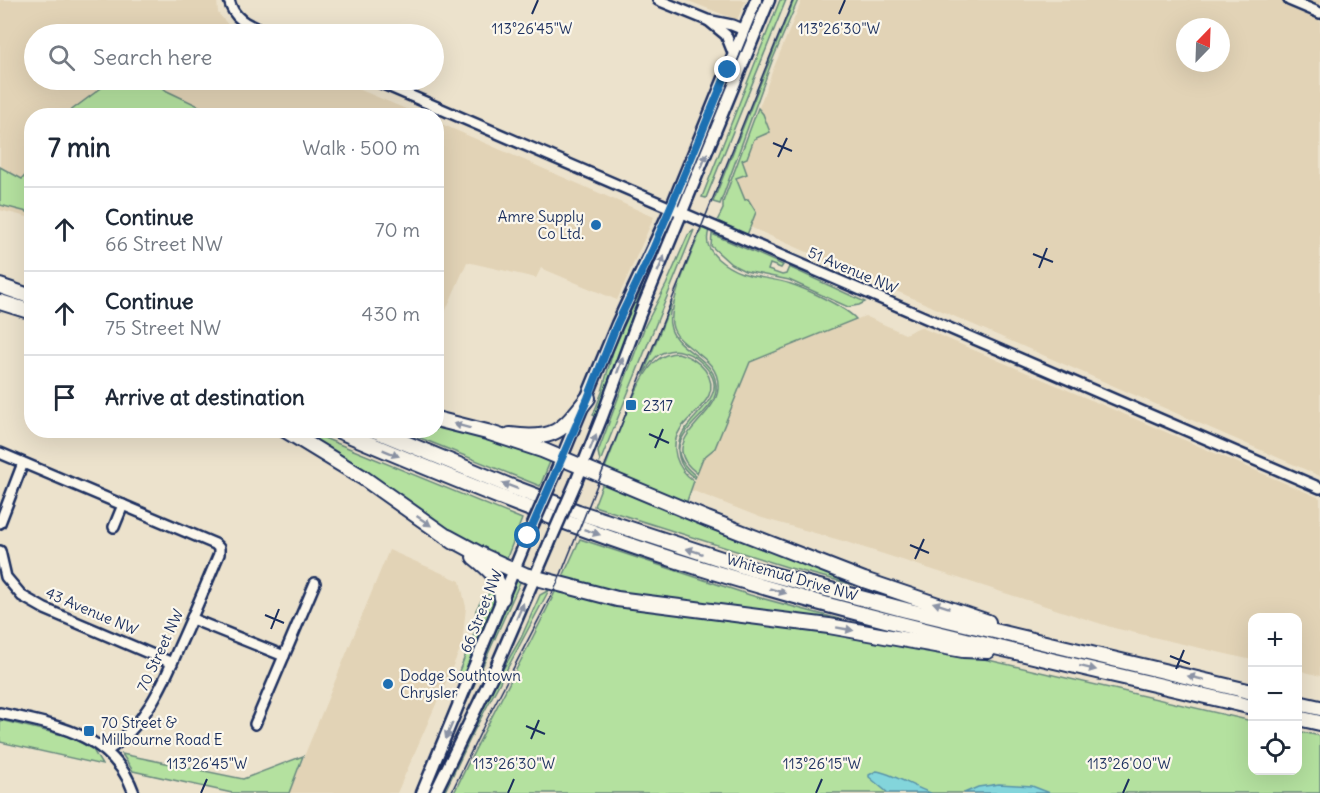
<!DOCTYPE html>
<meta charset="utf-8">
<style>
:root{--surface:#fff;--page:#f6f6f7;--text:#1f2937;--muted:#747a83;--line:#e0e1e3}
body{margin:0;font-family:Delius,sans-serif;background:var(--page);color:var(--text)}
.controls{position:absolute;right:18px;bottom:18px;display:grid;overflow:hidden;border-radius:12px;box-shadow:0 6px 24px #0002}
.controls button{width:54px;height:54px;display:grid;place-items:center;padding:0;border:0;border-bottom:2px solid var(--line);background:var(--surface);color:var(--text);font:30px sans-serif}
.compass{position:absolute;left:1176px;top:18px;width:54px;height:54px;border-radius:50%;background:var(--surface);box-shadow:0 6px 24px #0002;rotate:23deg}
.stop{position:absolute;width:18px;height:18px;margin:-14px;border:4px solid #1f6fb2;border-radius:50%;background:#fff}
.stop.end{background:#1f6fb2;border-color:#fff;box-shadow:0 2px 6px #0008}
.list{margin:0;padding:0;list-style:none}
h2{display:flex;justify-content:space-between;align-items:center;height:78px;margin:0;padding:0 24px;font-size:26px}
h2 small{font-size:20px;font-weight:400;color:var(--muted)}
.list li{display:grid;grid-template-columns:39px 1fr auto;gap:18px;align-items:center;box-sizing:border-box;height:84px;padding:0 24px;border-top:2px solid var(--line)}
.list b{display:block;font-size:22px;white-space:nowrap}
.list p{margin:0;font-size:20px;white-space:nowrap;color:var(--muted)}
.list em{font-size:20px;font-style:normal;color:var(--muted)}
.icon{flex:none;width:33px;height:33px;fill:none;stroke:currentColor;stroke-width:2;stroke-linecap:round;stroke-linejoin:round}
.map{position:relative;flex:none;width:1320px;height:793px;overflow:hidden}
.search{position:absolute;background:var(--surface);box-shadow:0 6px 24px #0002;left:24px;top:24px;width:420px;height:66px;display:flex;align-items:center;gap:15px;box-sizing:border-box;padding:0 21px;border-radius:33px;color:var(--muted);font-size:22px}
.panel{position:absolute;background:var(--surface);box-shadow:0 6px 24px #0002;left:24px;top:108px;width:420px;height:330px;border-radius:24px}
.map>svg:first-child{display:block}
</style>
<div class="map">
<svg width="1320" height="793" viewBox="0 0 1320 793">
<rect width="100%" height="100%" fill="#ece2cc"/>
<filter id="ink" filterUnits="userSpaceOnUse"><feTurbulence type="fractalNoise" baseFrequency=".0167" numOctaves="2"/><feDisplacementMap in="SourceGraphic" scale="12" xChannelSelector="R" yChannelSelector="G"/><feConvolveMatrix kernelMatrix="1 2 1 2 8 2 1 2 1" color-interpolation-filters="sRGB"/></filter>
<g filter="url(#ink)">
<g fill="#e2d3b6" fill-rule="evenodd">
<path d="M0,0H217L218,13L236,34H34V80H337L420,115L32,116L31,218L0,210Z"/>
<path d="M686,0H746L737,20Z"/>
<path d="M802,0H1320V476L720,214L772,72ZM1185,27H1221V63H1185Z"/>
<path d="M437,122L654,217L617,300L541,268L536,278L467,262L442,319L437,318Z"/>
<path d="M865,316L905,334L920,327L1320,498V676L1298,670V618H1252V660L1114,628L843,541L762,518L691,490L703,458L715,448L750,362Z"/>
<path d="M389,550L460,581L466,607L462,645L397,793H289Z"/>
</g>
<g fill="#b4e19f" stroke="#68887e" stroke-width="1.5">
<path d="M780,0H786L706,198L702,197Z"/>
<path d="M794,0H798L772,61L720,204L713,202Z"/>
<path d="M112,80H153L167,91L203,108L200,115H65Z"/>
<path d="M758,108L763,114L770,132L754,139L747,158L742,160L747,174L736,178L745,200L748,199L756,212L747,235L717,221L723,209V202Z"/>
<path d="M0,167L22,179L31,169V213L0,205Z"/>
<path d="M702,228L709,230C705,243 709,250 718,259C742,280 764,275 791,284C806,289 847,308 856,319L750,362L715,448L703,458L697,473C654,442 716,419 718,389C721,354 676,350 672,324C669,300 693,251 702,228Z"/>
<path d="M694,230L600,462L598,452L645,326L666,285L688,235Z"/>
<path d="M712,234L783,265L781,268L770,264L768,270L782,275L786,274L789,267L865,302L859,305L848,307L789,280L745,271L731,264L711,246Z"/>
<path d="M645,278L598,417L593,415L602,392L613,351Z"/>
<path d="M672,301C670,311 668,320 671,329C679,354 719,357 716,391C713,419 649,440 696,476L695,478C687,473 681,466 679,457C668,416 749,400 696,358C687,352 676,348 665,352C654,355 649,366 643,375Z"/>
<path d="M678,353C689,356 698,361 705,370C724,396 693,411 681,428C668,447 677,469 694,481L686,504L605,468C616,442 636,378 656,361C663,355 669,353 678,353Z"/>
<path d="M437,422L548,458L550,462L540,486L403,431L436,430Z"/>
<path d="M295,431H307L522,519L506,560L484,550L444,527Z"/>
<path d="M604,480L877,591L790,568L594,506Z"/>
<path d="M580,539L750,595L868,627L668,603L561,581Z"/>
<path d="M516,577L521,580L464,708L463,707Z"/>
<path d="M495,585L496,598L464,677L460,681H455L474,634L476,610L481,601L491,592Z"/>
<path d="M549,590L474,731L444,793H442L496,681L521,638L540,595Z"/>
<path d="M556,590L631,608L807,629L971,656L1252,721V770H1298V731L1320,736V793H454C486,724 524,658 556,590Z"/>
<path d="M0,720L67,736L92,748L102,765L0,742Z"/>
<path d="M122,754L243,779L303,756L289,793H232L133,771Z"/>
</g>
<g fill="#83d5db" stroke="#5993a9" stroke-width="1.5">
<path d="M876,771C890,772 915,788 931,793H888L869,777V775Z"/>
<path d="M999,784L1032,786L1050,793H964L978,787Z"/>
</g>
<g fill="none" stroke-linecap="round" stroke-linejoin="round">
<g stroke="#1b2f5e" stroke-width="14">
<g id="minor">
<path d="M229,0C234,22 252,26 270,34"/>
<path d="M658,0L707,20L732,25L744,30"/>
<path d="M1289,0L1320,13"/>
<path d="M709,21L726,35L734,55"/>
<path d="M374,80L1320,488"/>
<path d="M0,453L215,544L219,548V554C206,585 193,616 179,647C162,687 144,726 107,751"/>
<path d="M0,523L23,463"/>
<path d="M114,527L123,505"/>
<path d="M0,551L6,577L22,596L45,609L172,663"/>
<path d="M192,619L284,656"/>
<path d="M0,713C54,725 113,733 134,793"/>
<path d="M255,724L315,583"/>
</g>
</g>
<g stroke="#1b2f5e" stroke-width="15">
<g id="major">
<path d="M555,474L617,324L671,208L756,0"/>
<path d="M576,482L602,417L640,314L769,0"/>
<path d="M422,793L528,536"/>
<path d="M435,793L493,674L549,544"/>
</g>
</g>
<g stroke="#1b2f5e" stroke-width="18">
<g id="highway">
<path d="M0,286L32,297"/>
<path d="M0,302L32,312"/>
<path d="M436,419L487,432L542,450L707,519L864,580L988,622"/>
<path d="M285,430L362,477L454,542"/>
<path d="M337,430C455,480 574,529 697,567C879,624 1067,663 1252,707"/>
<path d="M374,430L512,487L578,512L755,570L906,610L1252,692"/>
<path d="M510,435C555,441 562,431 588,398"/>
<path d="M448,537L485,557L525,575L617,599L829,626L963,650L988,651"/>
<path d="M474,557C489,569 500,578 502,598"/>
<path d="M1298,703L1320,708"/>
<path d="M1298,718L1320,723"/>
</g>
</g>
<use href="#minor" stroke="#fbf7ec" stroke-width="9"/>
<use href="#major" stroke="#fbf7ec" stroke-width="10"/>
<use href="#highway" stroke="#fbf7ec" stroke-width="14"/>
<path stroke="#1b2f5e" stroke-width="1.5" d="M451,793L487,719L557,584L793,0"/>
<g stroke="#1b2f5e" stroke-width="15" stroke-linecap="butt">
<g id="major-bridge">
<path d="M528,536L555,474"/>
<path d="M549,544L576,482"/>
</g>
</g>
<use href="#major-bridge" stroke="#fbf7ec" stroke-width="10"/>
</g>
<defs><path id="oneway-solid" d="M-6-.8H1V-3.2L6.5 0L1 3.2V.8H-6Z" transform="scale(1.5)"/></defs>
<g fill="#8b93a5">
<use href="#oneway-solid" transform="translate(704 161) rotate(-68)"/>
<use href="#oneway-solid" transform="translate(661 264) rotate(-67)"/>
<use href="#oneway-solid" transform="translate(620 365) rotate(-71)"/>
<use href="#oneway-solid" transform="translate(462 426) rotate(-165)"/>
<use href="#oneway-solid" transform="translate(593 442) rotate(-68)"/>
<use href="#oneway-solid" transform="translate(391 453) rotate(22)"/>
<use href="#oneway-solid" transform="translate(510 486) rotate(-159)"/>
<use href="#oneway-solid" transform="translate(424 521) rotate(34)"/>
<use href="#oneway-solid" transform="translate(592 532) rotate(19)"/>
<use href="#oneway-solid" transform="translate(694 551) rotate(-162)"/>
<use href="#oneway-solid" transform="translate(778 591) rotate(16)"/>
<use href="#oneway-solid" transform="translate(941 605) rotate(-162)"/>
<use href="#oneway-solid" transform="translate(520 611) rotate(-66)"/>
<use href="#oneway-solid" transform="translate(845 629) rotate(10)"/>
<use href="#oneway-solid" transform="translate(1088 668) rotate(14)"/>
<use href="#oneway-solid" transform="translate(1196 678) rotate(-167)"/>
<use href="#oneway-solid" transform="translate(449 731) rotate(113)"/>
</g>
</g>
<g fill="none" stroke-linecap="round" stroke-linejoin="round" filter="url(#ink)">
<path stroke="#1f6fb2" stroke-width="8" d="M528,536L588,398L617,324L653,249L728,70"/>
</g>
<path fill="none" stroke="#1b2f5e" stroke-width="2" d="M532,14L538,0M839,14L845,0M773,143L792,151M778,157L787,138M1033,254L1053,262M1039,268L1047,248M649,434L669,443M655,448L663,429M910,545L929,553M915,559L924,539M265,615L284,623M271,629L279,609M1170,656L1190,664M1176,669L1184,650M526,726L545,734M531,739L539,720M201,793L207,779M508,793L514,779M816,793L822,779M1123,793L1129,779"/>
<g fill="#1f6fb2" stroke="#fbf7ec" stroke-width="2">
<circle cx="596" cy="225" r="6"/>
<rect x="625" y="399" width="12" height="12" rx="3"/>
<circle cx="388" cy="684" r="6"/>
<rect x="83" y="725" width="12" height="12" rx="3"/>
</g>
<g text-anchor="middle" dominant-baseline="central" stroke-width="4.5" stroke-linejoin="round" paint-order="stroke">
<g font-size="15" fill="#1b2f5e" stroke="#fbf7ec" text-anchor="start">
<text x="584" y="216" text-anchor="end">Amre Supply<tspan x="584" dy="17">Co Ltd.</tspan></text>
<text x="643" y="405">2317</text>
<text x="400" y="675">Dodge Southtown<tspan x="400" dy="17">Chrysler</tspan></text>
<text x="101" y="722">70 Street &amp;<tspan x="101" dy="17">Millbourne Road E</tspan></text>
</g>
<g font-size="15" fill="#1b2f5e" stroke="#fbf7ec">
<text transform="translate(853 270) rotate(23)">51 Avenue NW</text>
<text transform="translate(792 577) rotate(16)">Whitemud Drive NW</text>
<text transform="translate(92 611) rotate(23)">43 Avenue NW</text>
<text transform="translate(481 611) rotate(-68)">66 Street NW</text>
<text transform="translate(160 650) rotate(-65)">70 Street NW</text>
</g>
</g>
<g font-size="15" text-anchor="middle" fill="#1b2f5e" stroke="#fbf7ec" stroke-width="4.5" stroke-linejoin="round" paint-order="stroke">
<text x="532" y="34">113°26'45"W</text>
<text x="839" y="34">113°26'30"W</text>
<text x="207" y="769">113°26'45"W</text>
<text x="514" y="769">113°26'30"W</text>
<text x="822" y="769">113°26'15"W</text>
<text x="1129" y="769">113°26'00"W</text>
</g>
</svg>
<div class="controls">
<button>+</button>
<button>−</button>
<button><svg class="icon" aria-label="locate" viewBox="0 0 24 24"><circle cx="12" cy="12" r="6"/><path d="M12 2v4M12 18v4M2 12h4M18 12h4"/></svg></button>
</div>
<svg class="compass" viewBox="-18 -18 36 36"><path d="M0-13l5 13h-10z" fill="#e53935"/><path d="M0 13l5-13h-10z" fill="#747a83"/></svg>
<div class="stop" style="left:528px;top:536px"></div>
<div class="stop end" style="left:728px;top:70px"></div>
<div class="search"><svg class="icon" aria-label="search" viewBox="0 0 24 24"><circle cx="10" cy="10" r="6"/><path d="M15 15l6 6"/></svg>Search here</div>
<section class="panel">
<h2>7 min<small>Walk · 500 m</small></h2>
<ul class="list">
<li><svg class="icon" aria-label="ahead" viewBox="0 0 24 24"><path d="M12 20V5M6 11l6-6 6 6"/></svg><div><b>Continue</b><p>66 Street NW</p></div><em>70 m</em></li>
<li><svg class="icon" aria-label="ahead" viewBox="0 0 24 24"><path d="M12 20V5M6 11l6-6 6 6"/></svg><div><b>Continue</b><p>75 Street NW</p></div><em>430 m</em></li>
<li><svg class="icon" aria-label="arrive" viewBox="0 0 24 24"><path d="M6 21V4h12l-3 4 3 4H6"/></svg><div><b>Arrive at destination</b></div></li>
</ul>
</section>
</div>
